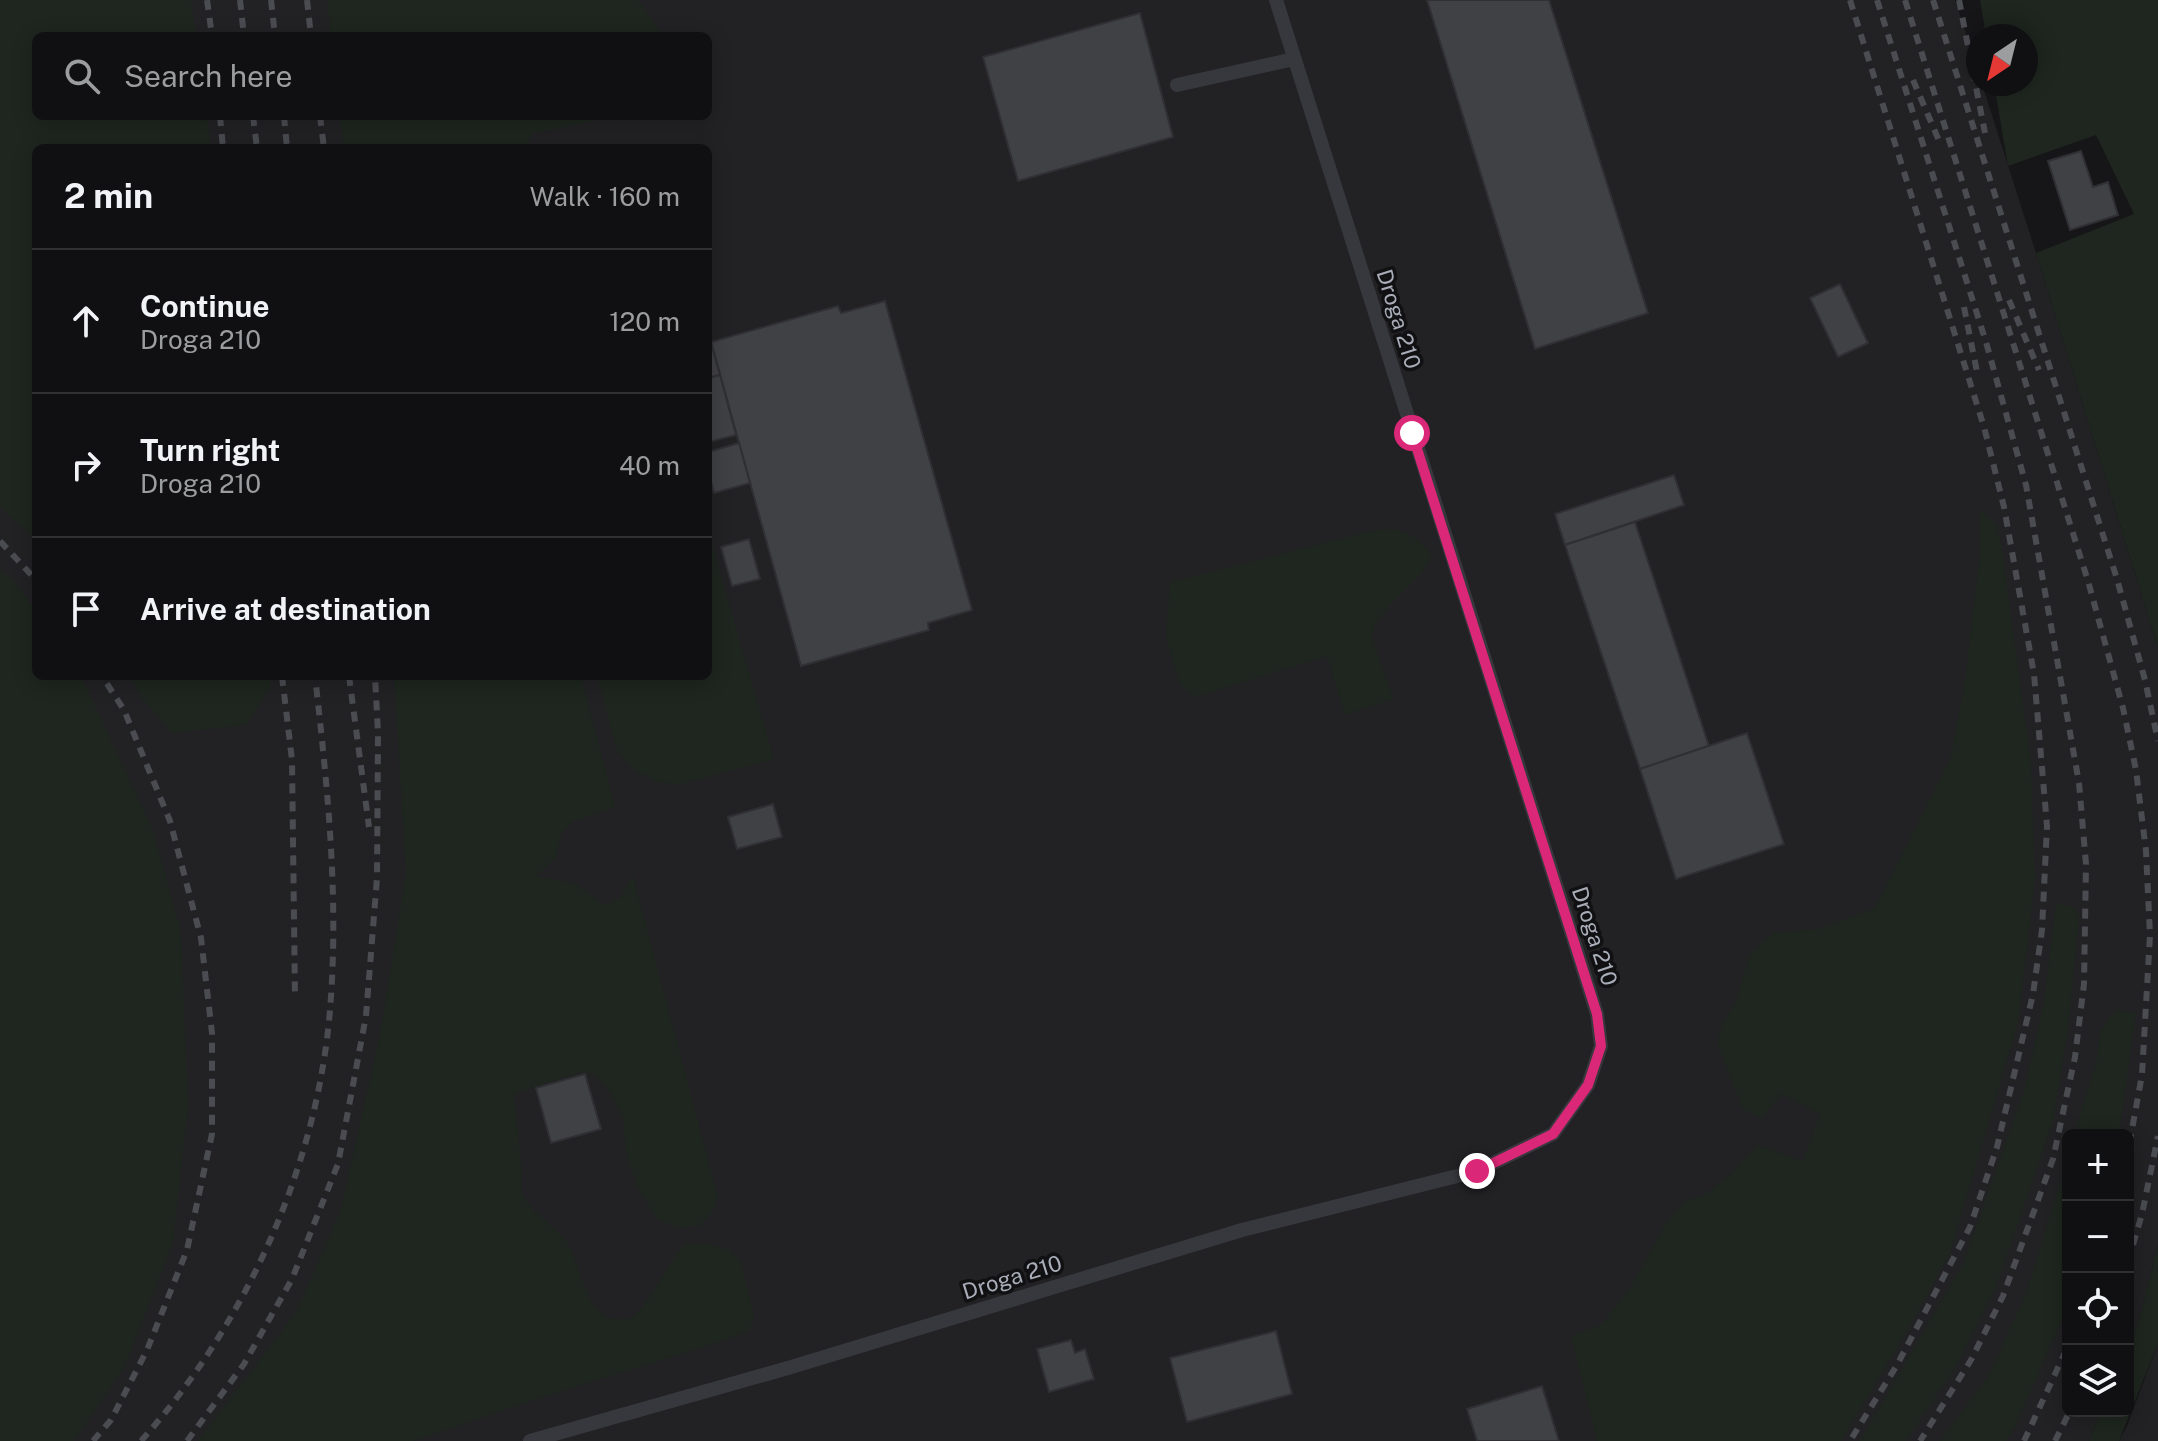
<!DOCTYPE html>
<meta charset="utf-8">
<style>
:root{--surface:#101012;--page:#1e1e20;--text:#f1f3f6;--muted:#9c9d9f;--line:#303032}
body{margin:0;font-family:"Public Sans",sans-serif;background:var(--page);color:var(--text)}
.controls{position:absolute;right:24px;bottom:24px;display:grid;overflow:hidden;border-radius:12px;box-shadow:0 4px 20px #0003}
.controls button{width:72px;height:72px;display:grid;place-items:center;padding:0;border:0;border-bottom:2px solid var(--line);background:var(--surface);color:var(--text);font:40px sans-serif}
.compass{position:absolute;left:1966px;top:24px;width:72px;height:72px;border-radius:50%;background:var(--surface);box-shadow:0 4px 20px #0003;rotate:215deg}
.stop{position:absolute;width:24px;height:24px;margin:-18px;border:6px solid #db2777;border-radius:50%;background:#fff}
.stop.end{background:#db2777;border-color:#fff;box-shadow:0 2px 8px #0008}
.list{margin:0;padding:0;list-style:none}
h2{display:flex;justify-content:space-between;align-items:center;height:104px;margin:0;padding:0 32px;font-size:34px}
h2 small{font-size:26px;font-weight:400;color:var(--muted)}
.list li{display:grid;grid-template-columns:52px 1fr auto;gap:24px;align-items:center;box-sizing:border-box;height:144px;padding:0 32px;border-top:2px solid var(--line)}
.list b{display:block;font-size:30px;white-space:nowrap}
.list p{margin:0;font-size:26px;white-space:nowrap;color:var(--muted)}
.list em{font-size:26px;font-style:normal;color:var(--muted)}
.icon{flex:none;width:44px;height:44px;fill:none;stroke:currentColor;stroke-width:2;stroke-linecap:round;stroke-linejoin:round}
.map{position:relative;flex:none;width:2158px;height:1441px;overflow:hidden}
.search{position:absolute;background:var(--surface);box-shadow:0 4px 20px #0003;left:32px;top:32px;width:680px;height:88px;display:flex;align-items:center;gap:20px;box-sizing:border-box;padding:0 28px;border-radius:12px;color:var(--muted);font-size:30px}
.panel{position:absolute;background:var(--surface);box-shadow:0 4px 20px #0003;left:32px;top:144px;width:680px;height:536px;border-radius:12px}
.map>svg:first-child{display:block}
</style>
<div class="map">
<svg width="2158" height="1441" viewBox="0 0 2158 1441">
<rect width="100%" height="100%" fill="#161618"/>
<g fill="#222225" fill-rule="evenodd">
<path d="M0,0H1955L1978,71V84H1982L2036,253L2158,648V1245L2139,1321L2128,1348V1135H2068V1411H2101L2089,1441H0ZM36,36H708V116H36ZM36,148H708V676H36Z"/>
<path d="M2158,1343V1441H2119L2127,1426Z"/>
</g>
<g fill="#1e261f">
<path d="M0,0H191L196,36H36V116H207L211,148H36V543L28,532L0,508Z"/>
<path d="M327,0H636L642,4L662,36H331Z"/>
<path d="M1980,0H2158V648L2036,253L2134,214L2096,135L2008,166L1994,84H2026V36H1986Z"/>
<path d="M340,116H617L532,134L525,148H344Z"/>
<path d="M1980,509L1995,523L2001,543L2031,763L2035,880L2018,1023L1950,1253L1914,1319L1841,1441H1597L1571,1336L1602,1324L1631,1286L1665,1225L1684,1202L1704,1195L1727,1178L1758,1145L1803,1161L1820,1114L1781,1094L1762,1118L1743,1109L1717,1043L1722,1025L1735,1003L1750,954L1773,933L1819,929L1875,908L1951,757L1965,680L1980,554Z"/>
<path d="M1391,529C1411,533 1421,539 1432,556L1422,573L1388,607L1374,626L1372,639L1394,699L1345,715L1327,656L1196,697L1180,685L1166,637L1170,582L1375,530Z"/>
<path d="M708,531L774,759L678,785L656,781L634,770L617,751L597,676H708Z"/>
<path d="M0,570L17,584L36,612V676L82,678L153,830L181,932L188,1107L173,1243L125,1366L74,1441H0Z"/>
<path d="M130,676H270L271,685L247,725L172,733L141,697Z"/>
<path d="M394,676H581L615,807L574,821L561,834L556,858L536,876L574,883L605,905L620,898L633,876L718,1197L712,1212L701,1225L680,1228L657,1219L638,1188L626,1154L623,1118L610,1092L597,1076L584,1071L514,1094C516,1120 520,1147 522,1173C522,1182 520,1189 524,1197C531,1212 556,1227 566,1241C583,1264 584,1330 630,1318C643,1314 672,1259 683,1245C704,1241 727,1244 741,1261L754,1317L750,1330L723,1341L524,1403L414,1441H198L296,1312L340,1212L380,1035L406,873Z"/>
<path d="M2056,903L2074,907L2079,918L2068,1029L2053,1121L1996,1287L1955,1368L1906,1441H1860L1963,1264L2025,1088L2044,1001Z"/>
<path d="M2117,1010L2136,1013L2119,1135H2074L2096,1063L2100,1033L2110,1016Z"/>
<path d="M2068,1156V1306L2016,1425L2006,1441H1940L1988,1377L2027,1291Z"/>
<path d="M2158,1245V1343L2119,1441H2089L2101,1411H2128V1348L2139,1321Z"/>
</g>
<g fill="#404145" stroke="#303034" stroke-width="2">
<path d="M1427,0H1549L1648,313L1535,349Z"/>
<path d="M1140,13L1173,137L1018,181L983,57Z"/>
<path d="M2081,151L2093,187L2108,182L2118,215L2070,230L2048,161Z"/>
<path d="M1840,284L1868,343L1838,357L1810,298Z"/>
<path d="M885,301L972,610L928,623L929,630L801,666L711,342L838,306L841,313Z"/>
<path d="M708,332L720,375L708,378Z"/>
<path d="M720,375L736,435L709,442L708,378Z"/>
<path d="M739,443L750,483L714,493L708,471V452Z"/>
<path d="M1674,475L1684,505L1565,545L1555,514Z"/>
<path d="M1635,522L1709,746L1640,769L1565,545Z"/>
<path d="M749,539L760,579L732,586L721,547Z"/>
<path d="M1747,733L1784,844L1676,879L1640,769Z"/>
<path d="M773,804L782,837L737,849L728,817Z"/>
<path d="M585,1074L601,1129L551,1143L536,1088Z"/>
<path d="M1276,1331L1292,1394L1187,1422L1170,1358Z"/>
<path d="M1071,1340L1075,1353L1085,1349L1094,1379L1049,1392L1037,1349Z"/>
<path d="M1542,1386L1559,1441H1477L1467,1409Z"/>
</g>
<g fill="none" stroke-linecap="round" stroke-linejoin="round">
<g stroke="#37383d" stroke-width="14">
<path d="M1177,85L1294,59"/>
<path d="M530,1441L788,1368L1242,1230L1477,1171L1553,1134L1588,1085L1601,1046L1597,1014L1276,0"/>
</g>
<g stroke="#4a4c52" stroke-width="6" stroke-dasharray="10 8" stroke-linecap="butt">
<path d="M207,0L212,36"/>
<path d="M240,0L244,36"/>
<path d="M271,0L275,36"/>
<path d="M307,0L311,36"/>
<path d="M1850,0L1984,427L2004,507L2034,674L2047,826L2042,930L2033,994L1997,1147L1970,1227L1897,1365L1850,1441"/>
<path d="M1877,0L1986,342L2026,485L2079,783L2086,864L2084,984L2075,1057L2053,1159L2003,1296L1971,1360L1920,1441"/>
<path d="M1905,0L2088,581L2123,708L2136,770L2146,851L2150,935L2142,1075L2128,1151"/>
<path d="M1933,0L2117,579L2145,680L2158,741"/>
<path d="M1959,0L1985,133"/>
<path d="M1913,80L1940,143"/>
<path d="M220,116L223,148"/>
<path d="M253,116L257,148"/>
<path d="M284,116L287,148"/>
<path d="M320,116L324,148"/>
<path d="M2009,300L2039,370"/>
<path d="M1964,307L1978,377"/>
<path d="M0,541L36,580"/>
<path d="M282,676L292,760L295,998"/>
<path d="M349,676L369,827"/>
<path d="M2128,1262L2142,1214L2158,1136"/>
<path d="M93,1441L111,1420L147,1350L187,1250L212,1134V1033L201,938L170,821L124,710L102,676"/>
<path d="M141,1441C243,1327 314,1174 329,1021C340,906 328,791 315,676"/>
<path d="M187,1441L244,1364L292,1279L338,1164L366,1016L377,878L378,733L375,676"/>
<path d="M2024,1441L2068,1346"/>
<path d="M2055,1441L2070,1411"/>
</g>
</g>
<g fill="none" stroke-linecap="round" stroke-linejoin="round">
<path stroke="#db2777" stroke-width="10" d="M1412,433L1597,1014L1601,1046L1588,1085L1553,1134L1477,1171"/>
</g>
<g text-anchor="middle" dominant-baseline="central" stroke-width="7" stroke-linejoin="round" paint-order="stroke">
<g font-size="22" fill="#a8adb8" stroke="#111113">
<text transform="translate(1399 319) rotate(73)">Droga 210</text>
<text transform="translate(1595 936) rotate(72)">Droga 210</text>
<text transform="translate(1012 1277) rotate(-17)">Droga 210</text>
</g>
</g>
</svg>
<div class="controls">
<button>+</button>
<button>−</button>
<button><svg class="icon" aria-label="locate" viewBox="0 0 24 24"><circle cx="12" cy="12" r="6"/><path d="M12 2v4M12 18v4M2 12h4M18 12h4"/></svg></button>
<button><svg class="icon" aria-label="layers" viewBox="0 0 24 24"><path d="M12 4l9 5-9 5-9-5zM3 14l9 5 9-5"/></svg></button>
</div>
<svg class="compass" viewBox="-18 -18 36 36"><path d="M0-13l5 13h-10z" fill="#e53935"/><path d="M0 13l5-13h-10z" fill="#9c9d9f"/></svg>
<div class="stop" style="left:1412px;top:433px"></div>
<div class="stop end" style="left:1477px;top:1171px"></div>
<div class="search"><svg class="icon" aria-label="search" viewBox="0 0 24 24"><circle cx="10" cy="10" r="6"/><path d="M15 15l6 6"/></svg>Search here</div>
<section class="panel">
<h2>2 min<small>Walk · 160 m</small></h2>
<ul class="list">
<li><svg class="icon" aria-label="ahead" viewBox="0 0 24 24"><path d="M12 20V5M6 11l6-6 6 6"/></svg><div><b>Continue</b><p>Droga 210</p></div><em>120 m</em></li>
<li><svg class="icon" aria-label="right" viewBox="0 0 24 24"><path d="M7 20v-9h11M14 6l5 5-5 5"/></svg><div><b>Turn right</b><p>Droga 210</p></div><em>40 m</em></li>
<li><svg class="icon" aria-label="arrive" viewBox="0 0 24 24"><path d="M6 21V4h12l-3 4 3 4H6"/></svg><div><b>Arrive at destination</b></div></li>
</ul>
</section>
</div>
